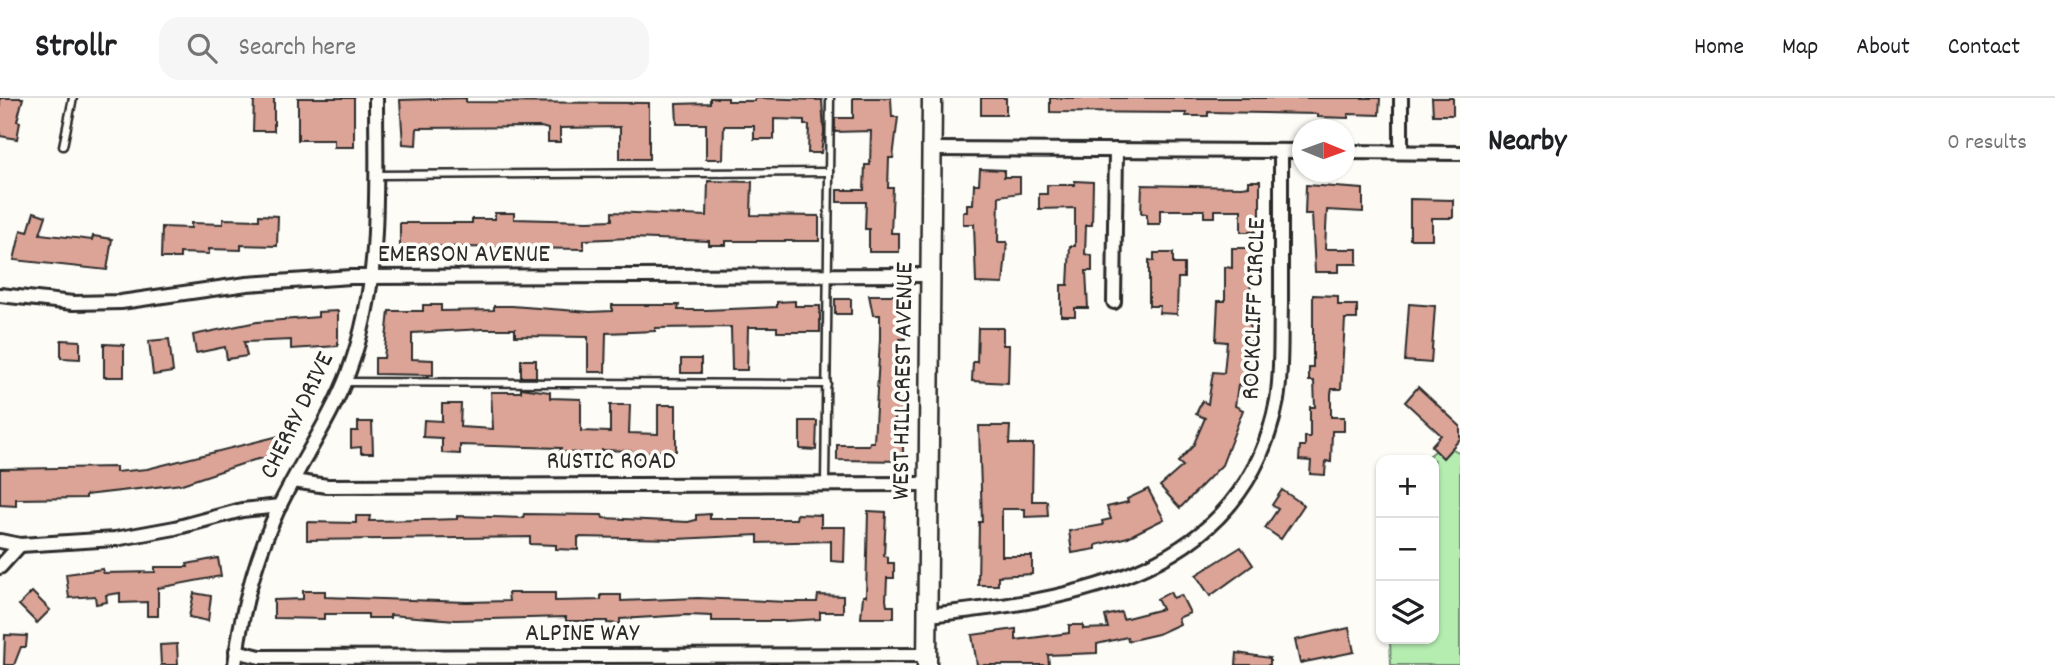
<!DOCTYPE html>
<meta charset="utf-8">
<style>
:root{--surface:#fff;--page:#f6f6f6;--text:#202124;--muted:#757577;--line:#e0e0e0}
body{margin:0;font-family:Dekko,sans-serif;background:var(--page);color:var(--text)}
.controls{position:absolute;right:21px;bottom:21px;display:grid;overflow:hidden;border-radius:14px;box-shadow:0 2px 5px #0004}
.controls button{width:63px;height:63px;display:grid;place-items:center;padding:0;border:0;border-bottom:2px solid var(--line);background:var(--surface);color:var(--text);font:35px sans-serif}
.compass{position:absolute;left:1292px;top:21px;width:63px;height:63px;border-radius:50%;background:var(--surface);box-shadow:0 2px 5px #0004;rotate:91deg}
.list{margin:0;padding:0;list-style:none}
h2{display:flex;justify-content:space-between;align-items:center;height:91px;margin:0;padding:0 28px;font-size:30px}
h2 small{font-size:23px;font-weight:400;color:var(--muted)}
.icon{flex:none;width:38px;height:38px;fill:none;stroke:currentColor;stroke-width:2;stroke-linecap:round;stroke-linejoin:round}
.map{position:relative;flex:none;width:1460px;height:567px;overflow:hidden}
header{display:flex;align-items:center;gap:42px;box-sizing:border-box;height:98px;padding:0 35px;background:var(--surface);border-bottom:2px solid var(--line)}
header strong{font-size:33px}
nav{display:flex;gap:38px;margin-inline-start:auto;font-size:24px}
.search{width:490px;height:63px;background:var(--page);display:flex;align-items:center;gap:18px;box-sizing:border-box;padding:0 24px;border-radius:21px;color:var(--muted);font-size:26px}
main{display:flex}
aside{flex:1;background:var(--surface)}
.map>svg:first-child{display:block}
</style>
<header>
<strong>Strollr</strong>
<div class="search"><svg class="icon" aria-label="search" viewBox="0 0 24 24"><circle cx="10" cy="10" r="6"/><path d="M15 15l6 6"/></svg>Search here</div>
<nav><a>Home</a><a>Map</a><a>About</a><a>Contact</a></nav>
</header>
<main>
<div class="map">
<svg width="1460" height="567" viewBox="0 0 1460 567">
<rect width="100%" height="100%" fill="#fdfcf7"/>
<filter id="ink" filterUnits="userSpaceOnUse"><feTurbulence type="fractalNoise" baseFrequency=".0143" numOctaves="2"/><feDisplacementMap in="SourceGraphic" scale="14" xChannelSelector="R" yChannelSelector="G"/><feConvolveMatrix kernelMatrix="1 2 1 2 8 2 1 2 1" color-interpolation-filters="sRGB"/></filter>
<g filter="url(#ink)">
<path fill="#b5edb1" stroke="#708c6e" stroke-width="2" d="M1444,346L1460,355V567H1391L1390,541H1434V362H1424Z"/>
<g fill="#dca497" stroke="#2b2b2b" stroke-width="2">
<path d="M0,0H23L17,23L20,24L17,41L0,38Z"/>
<path d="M254,0H274V33H253Z"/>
<path d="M298,0H354V49H334V42H298Z"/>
<path d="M466,0V4L649,5V61H620V29L560,30V44H548V31L541,29L417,30L416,47L403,46L400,2Z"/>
<path d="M710,0H728V3H755V0L822,2L824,34L821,55H808L809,27H804V22L774,21V41H754V28H724L723,61H706V26H677L676,6L710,5Z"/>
<path d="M853,0H891L892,19H898L893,60H889L888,90H893L891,135H899V154H869V131H865L866,104H837V92H864L865,67H870L871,33L835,34V20H853Z"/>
<rect x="981" y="0" width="25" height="17"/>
<path d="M1050,0H1380L1379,17L1348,16V20L1318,19V16L1208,14V18H1186V15L1050,14Z"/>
<path d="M1432,0H1453V17H1433Z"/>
<path d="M980,71L1004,72V79H1020V95L999,98L998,144H1007L1003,186L976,185L974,126H963V114H967V106H973L974,86H979Z"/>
<path d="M708,83L752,84L751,117L819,118V143H726V147H709V143L630,140L584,142V151L400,148V125H472V121H495V115H514V121L588,123L612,122V114L707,118Z"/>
<path d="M1075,83L1093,84L1092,127H1086L1085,156L1092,158V173H1086L1088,210H1075V218H1061V187H1068L1070,148H1075V110L1039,111V96H1047V87H1075Z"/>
<path d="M1249,83H1260V118H1255V134H1241V112H1215V119H1204V112H1160V126H1147V116L1141,115L1142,87L1241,89L1249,88Z"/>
<path d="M1306,87L1363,91V114L1327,112L1325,151H1357V166H1339V174H1315L1312,116H1305Z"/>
<path d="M1410,101L1453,102V120H1432V141H1410Z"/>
<path d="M34,114L46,118L40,136L92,142L93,138L112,141L107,172L14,162L21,132L28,134Z"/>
<path d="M259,117L278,118L277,148L241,147V152L209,151V156L180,155V160H161L162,129L191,130V125L223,126V121L259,122Z"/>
<path d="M1232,150H1251L1249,289L1238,287L1235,308L1243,312L1222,367L1180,410L1160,388L1183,368L1178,364L1193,348L1205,320L1196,316L1202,303L1208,306L1213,274L1224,275L1227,244L1216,243L1218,203H1225V169L1232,170Z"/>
<path d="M1154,155H1173V166H1184V180H1178L1177,216L1159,215L1160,208H1149V162L1154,163Z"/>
<path d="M869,197H905V241H900L898,295H904L903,313H895V344H903V363L837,362V347H869L870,344H874L880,241V217H873Z"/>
<path d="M1313,197L1338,198V207H1357V221H1345L1341,291H1332L1331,295V319H1344V333H1332L1331,364L1326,363L1325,377L1310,376L1311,363L1299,362L1300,348H1305V339H1310V309H1315L1314,283H1309V270H1313Z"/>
<rect x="835" y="201" width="16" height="15"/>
<path d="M795,203V208H820V234H777V229H748L747,272H732L731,229L655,230V233L606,235L605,274H588V239L515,238V231H483L412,235V261L433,262V277L375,276V260H384L389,213H423V207H441V213L494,212V208H512L590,214L612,213V207H679L678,212H706L777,209V204Z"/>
<path d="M1409,206L1435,208L1431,265L1405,263Z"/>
<path d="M338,213V248L291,251V242L244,244L247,258L227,261L225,249L196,255L193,237L257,224L318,219V214Z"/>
<path d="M978,230H1003V247H1009L1008,285L972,283L973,264H977Z"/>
<path d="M169,241L173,274L153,277L149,243Z"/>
<path d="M61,242L80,243V261L61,260Z"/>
<path d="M104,246L124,247V279H104Z"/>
<rect x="681" y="261" width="20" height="14"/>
<rect x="521" y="262" width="15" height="17"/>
<path d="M1418,289L1460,328V341L1443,360L1431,348L1441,337L1405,304Z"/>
<path d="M521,290L550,294V300L581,301V333L610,334V307H630L629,335L658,336V307H676V353H650V360H631V353L602,352V356L560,354L561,350L460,347V356L442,355V340L423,339L424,322L442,323V306H461L460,329L493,331L491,294H521Z"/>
<path d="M800,323H817L816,352L800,351Z"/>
<path d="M358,324H372L373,355H361V349L351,350V333H358Z"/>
<path d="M979,328H1010L1009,346H1033L1032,403H1047L1048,418L1025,419V411H1002V458H1032V476L998,478V487H978L979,424H982Z"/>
<path d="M279,338L283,356L254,362L182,386L86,397V400L16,401V408L0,407V371L116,369V374L147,371Z"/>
<path d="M1148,391L1164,421L1128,439L1096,447V451L1072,455L1069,433L1103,427L1102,423L1111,421L1107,409L1128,404L1127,401Z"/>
<path d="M1282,392L1304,407L1281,441L1265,430L1278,411L1272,407Z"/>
<path d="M868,413L886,414L884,458L888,459V465H894V480H887L886,502L887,508H894V520H861L863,498H866Z"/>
<path d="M524,416L602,417L603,420L688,424L696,422V417L710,416V421H796L797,416L821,417V429H845L844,464L831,463V443L758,445V437L677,441L578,439V452L556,451V447L530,446V439L307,442V424L356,425V418H370L369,423L425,422L457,421V418L523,420Z"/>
<path d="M1241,449L1253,467L1210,498L1196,477Z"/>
<path d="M218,460L221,478L158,490V518H147V504L120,505V495L106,497L107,504L96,506L95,498L69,500L66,476L103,471V475L155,474V469H188L187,466Z"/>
<path d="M303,493H325V499L467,504L509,503L508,495H555V503L601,502V497H621V503L698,500L787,504H817L818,497L843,498V514H820V521L786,523H712V518L687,517L620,521V526L607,525V523H566V519L456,522L390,517V520H368V516H324V521L274,520V502L303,501Z"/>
<path d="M32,494L50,512L37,525L19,507Z"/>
<path d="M1170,494L1173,500L1181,497L1190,515L1178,520L1180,526L1158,536L1128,543L1127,539L1097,546V555L1048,557L1049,567H977L972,537L1016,531V542L1069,535V527H1083V531L1108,530L1105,518L1121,514L1123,521L1162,511L1157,501Z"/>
<path d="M194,495L211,498L208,523L189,519Z"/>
<path d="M1349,530L1354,554L1300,565L1295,542Z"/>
<path d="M5,537L27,538L26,549H21L14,567H4Z"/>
<path d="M177,546L178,567H161L160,547Z"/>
<path d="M1237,555L1270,560V567H1236Z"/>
</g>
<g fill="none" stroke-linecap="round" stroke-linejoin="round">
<g stroke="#2b2b2b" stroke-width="11">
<g id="lane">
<path d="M63,48L73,0"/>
<path d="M376,77L829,74"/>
<path d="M344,284L827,286"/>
<path d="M825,386L830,0"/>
</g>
</g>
<g stroke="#2b2b2b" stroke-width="18">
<g id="street">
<path d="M1401,0V54"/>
<path d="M932,51L1302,53"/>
<path d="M1344,54L1460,55"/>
<path d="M0,197L73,205L121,204L247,186L351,179L931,177"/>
<path d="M1114,204L1116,52"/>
<path d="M293,383L327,388L929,386"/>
<path d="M0,443L20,447L115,441L175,430L242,412L280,408"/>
<path d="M0,469L20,447"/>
<path d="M928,517C1075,502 1245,476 1277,302C1282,271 1280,239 1281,207C1281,156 1281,104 1281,53"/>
<path d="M236,553L260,559L927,557"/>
<path d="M235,567C241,513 256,459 279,409C301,363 331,321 349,273C382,184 376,92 376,0"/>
</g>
</g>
<g stroke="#2b2b2b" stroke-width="23">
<path id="secondary" d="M927,567L932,0"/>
</g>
<use href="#lane" stroke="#fdfcf7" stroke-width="6"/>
<use href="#street" stroke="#fdfcf7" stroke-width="12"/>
<use href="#secondary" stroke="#fdfcf7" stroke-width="18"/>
</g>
</g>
<g text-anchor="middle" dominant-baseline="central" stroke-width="7" stroke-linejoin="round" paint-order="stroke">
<g font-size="26" fill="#2b2b2b" stroke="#fdfcf7">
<text x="464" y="157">EMERSON AVENUE</text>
<text transform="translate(1255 211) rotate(-88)">ROCKCLIFF CIRCLE</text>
<text transform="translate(904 283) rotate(-89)">WEST HILLCREST AVENUE</text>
<text transform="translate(298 318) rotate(-64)">CHERRY DRIVE</text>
<text x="611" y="364">RUSTIC ROAD</text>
<text x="582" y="536">ALPINE WAY</text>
</g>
</g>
</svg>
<div class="controls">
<button>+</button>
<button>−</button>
<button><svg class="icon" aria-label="layers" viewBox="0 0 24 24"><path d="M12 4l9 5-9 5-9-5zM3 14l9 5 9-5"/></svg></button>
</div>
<svg class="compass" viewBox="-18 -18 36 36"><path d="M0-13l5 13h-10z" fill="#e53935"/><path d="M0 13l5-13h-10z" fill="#757577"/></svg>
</div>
<aside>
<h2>Nearby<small>0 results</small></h2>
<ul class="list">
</ul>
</aside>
</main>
